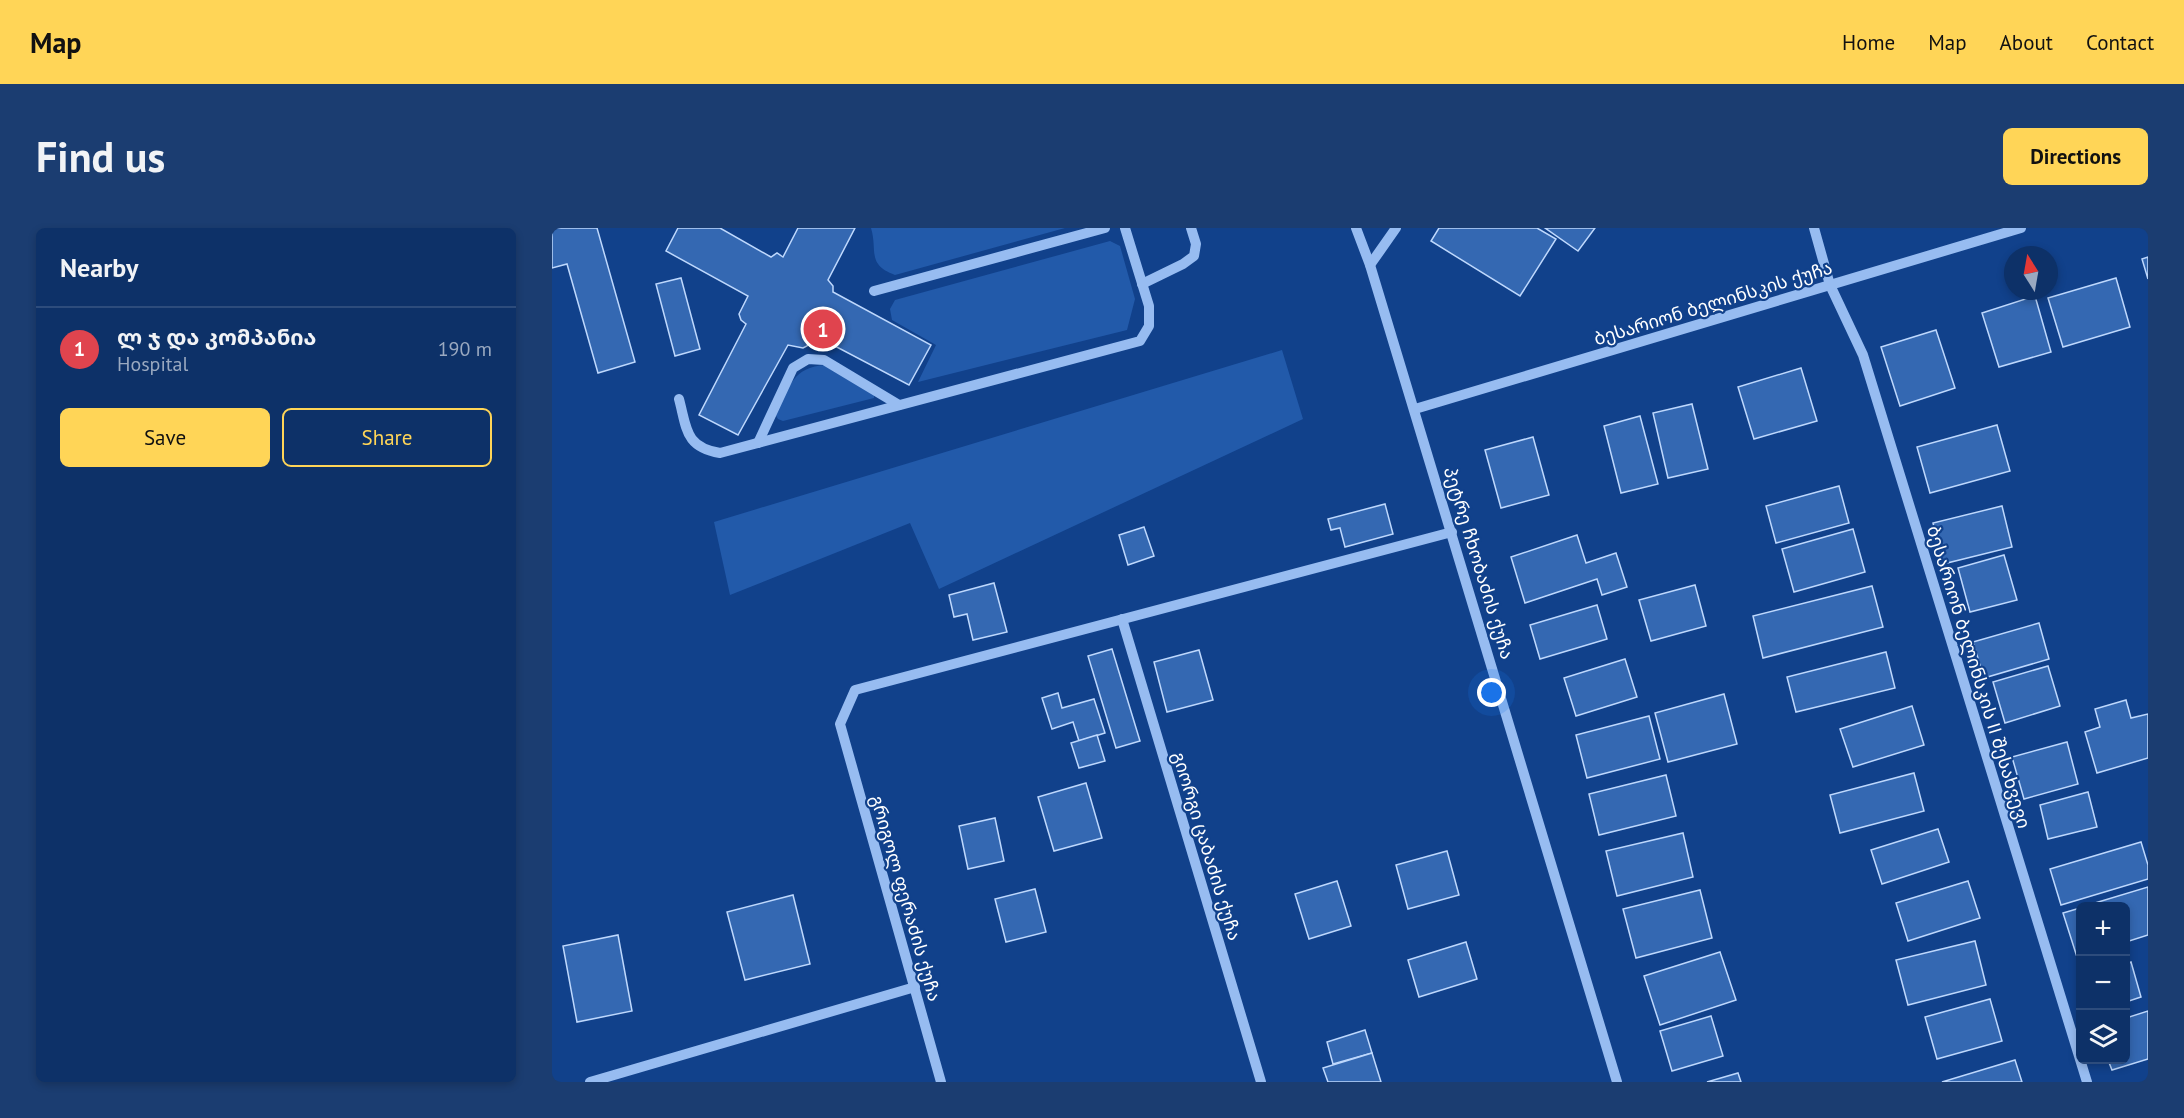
<!DOCTYPE html>
<meta charset="utf-8">
<style>
:root{--surface:#0d3168;--page:#1b3d71;--text:#f1f3f6;--muted:#9aa9c0;--line:#2d4c7c;--accent:#ffd557}
body{margin:0;font-family:"PT Sans","Noto Sans Georgian",sans-serif;background:var(--page);color:var(--text)}
.controls{position:absolute;right:18px;bottom:18px;display:grid;overflow:hidden;border-radius:9px;box-shadow:0 3px 9px #0003}
.controls button{width:54px;height:54px;display:grid;place-items:center;padding:0;border:0;border-bottom:2px solid var(--line);background:var(--surface);color:var(--text);font:30px sans-serif}
.compass{position:absolute;left:1452px;top:18px;width:54px;height:54px;border-radius:50%;background:var(--surface);box-shadow:0 3px 9px #0003;rotate:349deg}
.you{position:absolute;left:940px;top:465px;width:21px;height:21px;margin:-15px;border:4px solid #fff;border-radius:50%;background:#1a73e8;box-shadow:0 0 0 9px #1a73e833}
.badge{display:grid;place-items:center;width:39px;height:39px;border-radius:50%;background:var(--accent);color:#fff;font-size:20px;font-weight:700}
.pin{position:absolute;translate:-50% -50%;border:3px solid #fff;box-shadow:0 2px 6px #0006}
.list{margin:0;padding:0;list-style:none}
h2{display:flex;justify-content:space-between;align-items:center;height:78px;margin:0;padding:0 24px;font-size:26px}
h2 small{font-size:20px;font-weight:400;color:var(--muted)}
.list li{display:grid;grid-template-columns:39px 1fr auto;gap:18px;align-items:center;box-sizing:border-box;height:84px;padding:0 24px;border-top:2px solid var(--line)}
.list b{display:block;font-size:22px;white-space:nowrap}
.list p{margin:0;font-size:20px;white-space:nowrap;color:var(--muted)}
.list em{font-size:20px;font-style:normal;color:var(--muted)}
.actions{display:flex;gap:12px;padding:18px 24px}
.actions a{flex:1;padding:14px 0;border:2px solid var(--accent);border-radius:9px;text-align:center;font-size:21px;color:var(--accent)}
.actions .main{background:var(--accent);color:#111}
.icon{flex:none;width:33px;height:33px;fill:none;stroke:currentColor;stroke-width:2;stroke-linecap:round;stroke-linejoin:round}
.map{position:relative;flex:none;width:1596px;height:854px;overflow:hidden;border-radius:9px}
header{display:flex;align-items:center;gap:36px;box-sizing:border-box;height:84px;padding:0 30px;background:var(--accent);color:#111}
header strong{font-size:28px}
nav{display:flex;gap:33px;margin-inline-start:auto;font-size:21px}
.intro{display:flex;align-items:center;justify-content:space-between;box-sizing:border-box;height:144px;padding:0 36px}
h1{margin:0;font-size:42px}
.button{padding:15px 27px;border-radius:9px;background:var(--accent);color:#111;font-size:21px;font-weight:700}
main{display:flex;gap:36px;padding:0 36px}
aside{flex:1;background:var(--surface);border-radius:9px;box-shadow:0 3px 9px #0003}
.map>svg:first-child{display:block}
</style>
<header>
<strong>Map</strong>
<nav><a>Home</a><a>Map</a><a>About</a><a>Contact</a></nav>
</header>
<div class="intro"><h1>Find us</h1><a class="button">Directions</a></div>
<main>
<aside>
<h2>Nearby<small></small></h2>
<ul class="list">
<li><span class="badge" style="background:#e0444e">1</span><div><b>ლ ჯ და კომპანია</b><p>Hospital</p></div><em>190 m</em></li>
</ul>
<div class="actions"><a class="main">Save</a><a>Share</a></div>
</aside>
<div class="map">
<svg width="1596" height="854" viewBox="0 0 1596 854">
<rect width="100%" height="100%" fill="#11418b"/>
<g fill="#225aaa">
<path d="M319,0H513L343,47C314,36 326,23 319,0Z"/>
<path d="M558,13L568,18L583,71L575,102L366,154L384,117L340,92L338,81L343,72Z"/>
<path d="M730,122L751,191L387,361L358,295L178,367L162,294Z"/>
<path d="M274,137L322,166V170L231,193L226,191L223,186C238,159 240,139 274,137Z"/>
</g>
<g fill="#3468b2" stroke="#bed8fd" stroke-width="1.5">
<path d="M0,0H45L83,134L46,145L15,36L0,40Z"/>
<path d="M126,0H168L219,29L225,25L231,29L246,0H303L276,52L281,58V64L379,117L357,157L262,107L255,118L251,120L236,117L186,207L147,187L194,96L189,92L187,86L196,68L114,23Z"/>
<path d="M887,0H985L1004,11L968,68L879,13Z"/>
<path d="M993,0H1043L1026,23Z"/>
<path d="M1596,29V51L1590,31Z"/>
<path d="M129,50L148,121L123,128L104,56Z"/>
<path d="M1564,50L1578,99L1511,119L1496,70Z"/>
<path d="M1483,68L1499,124L1447,139L1430,85Z"/>
<path d="M1384,102L1403,160L1348,178L1329,119Z"/>
<path d="M1249,140L1265,193L1202,211L1186,159Z"/>
<path d="M1140,176L1156,241L1116,250L1101,185Z"/>
<path d="M1088,188L1106,256L1069,265L1052,198Z"/>
<path d="M1445,197L1458,243L1378,265L1365,219Z"/>
<path d="M981,209L997,267L949,280L933,222Z"/>
<path d="M1287,258L1297,295L1224,315L1214,278Z"/>
<path d="M833,276L841,306L793,319L788,300L779,302L776,291Z"/>
<path d="M1450,278L1460,319L1391,336L1381,295Z"/>
<path d="M592,299L602,328L576,337L567,307Z"/>
<path d="M1301,301L1313,344L1242,364L1230,321Z"/>
<path d="M1025,307L1034,335L1064,325L1075,359L1050,367L1045,351L973,375L959,329Z"/>
<path d="M1452,327L1465,372L1418,384L1406,340Z"/>
<path d="M442,355L455,404L421,412L415,386L402,389L397,367Z"/>
<path d="M1143,357L1154,398L1099,413L1087,372Z"/>
<path d="M1320,358L1331,399L1211,430L1201,388Z"/>
<path d="M1045,377L1055,411L988,431L978,397Z"/>
<path d="M1487,395L1497,431L1432,450L1421,414Z"/>
<path d="M560,421L588,513L564,520L536,428Z"/>
<path d="M647,422L661,472L615,484L602,434Z"/>
<path d="M1334,424L1343,460L1244,484L1235,449Z"/>
<path d="M1073,431L1085,469L1024,488L1012,450Z"/>
<path d="M1496,438L1508,478L1453,495L1441,454Z"/>
<path d="M506,465L510,480L542,471L553,505L527,513L521,494L500,501L490,470Z"/>
<path d="M1172,466L1185,516L1116,534L1103,485Z"/>
<path d="M1574,472L1579,490L1596,486V530L1545,545L1533,504L1548,499L1543,481Z"/>
<path d="M1360,478L1372,517L1301,539L1288,501Z"/>
<path d="M1097,488L1108,531L1035,550L1024,507Z"/>
<path d="M545,507L553,533L527,540L519,515Z"/>
<path d="M1515,514L1526,556L1472,571L1460,529Z"/>
<path d="M1362,545L1372,583L1288,605L1278,567Z"/>
<path d="M1114,547L1124,588L1047,607L1037,566Z"/>
<path d="M534,555L550,610L502,623L486,569Z"/>
<path d="M1536,564L1545,599L1496,611L1488,577Z"/>
<path d="M443,590L452,633L416,641L407,598Z"/>
<path d="M1386,601L1397,634L1330,656L1319,622Z"/>
<path d="M1131,605L1141,649L1065,668L1054,623Z"/>
<path d="M1589,614L1596,637V651L1509,677L1498,641Z"/>
<path d="M895,623L907,667L856,681L844,637Z"/>
<path d="M785,653L799,698L757,711L743,666Z"/>
<path d="M1416,653L1428,690L1356,713L1344,675Z"/>
<path d="M1596,659V707L1574,714V678H1533Z"/>
<path d="M483,661L494,704L454,714L443,671Z"/>
<path d="M1148,662L1160,710L1084,730L1071,681Z"/>
<path d="M241,667L258,736L193,752L175,684Z"/>
<path d="M1528,680V728L1525,729L1511,685Z"/>
<path d="M66,707L80,783L25,794L11,718Z"/>
<path d="M1423,713L1434,757L1356,777L1344,732Z"/>
<path d="M914,714L925,751L867,769L856,732Z"/>
<path d="M1168,724L1184,772L1108,797L1092,748Z"/>
<path d="M1579,734L1589,769L1574,774V736Z"/>
<path d="M1438,771L1450,813L1385,831L1373,789Z"/>
<path d="M1596,783V831L1560,842L1556,832H1574V790Z"/>
<path d="M1159,788L1171,828L1120,843L1108,803Z"/>
<path d="M813,802L820,825L781,836L775,814Z"/>
<path d="M820,825L829,854H776L771,840Z"/>
<path d="M1463,832L1470,854H1390Z"/>
<path d="M1186,845L1189,854H1155Z"/>
</g>
<g fill="none" stroke-linecap="round" stroke-linejoin="round">
<g stroke="#97bcf1" stroke-width="10">
<path d="M804,0L818,37L1065,854"/>
<path d="M1262,0L1278,57L1311,127L1535,854"/>
<path d="M818,37L844,0"/>
<path d="M590,56L631,36L642,28L644,16L639,0"/>
<path d="M322,63L553,0"/>
<path d="M127,171C135,201 133,219 168,225L588,113L597,98V78L573,0"/>
<path d="M863,181L1469,0"/>
<path d="M206,215L241,140L256,131L272,132L347,177"/>
<path d="M570,391L709,854"/>
<path d="M38,854L363,759"/>
<path d="M389,854L288,496L303,462L900,304"/>
</g>
</g>
<g text-anchor="middle" dominant-baseline="central" stroke-width="4.5" stroke-linejoin="round" paint-order="stroke">
<g font-size="18" fill="#fff" stroke="#11418b">
<text transform="translate(1161 75) rotate(-17)">ბესარიონ ბელინსკის ქუჩა</text>
<text transform="translate(927 335) rotate(73)">პეტრე ჩხობაძის ქუჩა</text>
<text transform="translate(1427 449) rotate(73)">ბესარიონ ბელინსკის II შესახვევი</text>
<text transform="translate(655 618) rotate(73)">გიორგი ცაბაძის ქუჩა</text>
<text transform="translate(354 670) rotate(74)">გრიგოლ ფერაძის ქუჩა</text>
</g>
</g>
</svg>
<div class="controls">
<button>+</button>
<button>−</button>
<button><svg class="icon" aria-label="layers" viewBox="0 0 24 24"><path d="M12 4l9 5-9 5-9-5zM3 14l9 5 9-5"/></svg></button>
</div>
<svg class="compass" viewBox="-18 -18 36 36"><path d="M0-13l5 13h-10z" fill="#e53935"/><path d="M0 13l5-13h-10z" fill="#9aa9c0"/></svg>
<div class="you"></div>
<div class="pin badge" style="left:271px;top:101px;background:#e0444e">1</div>
</div>
</main>
